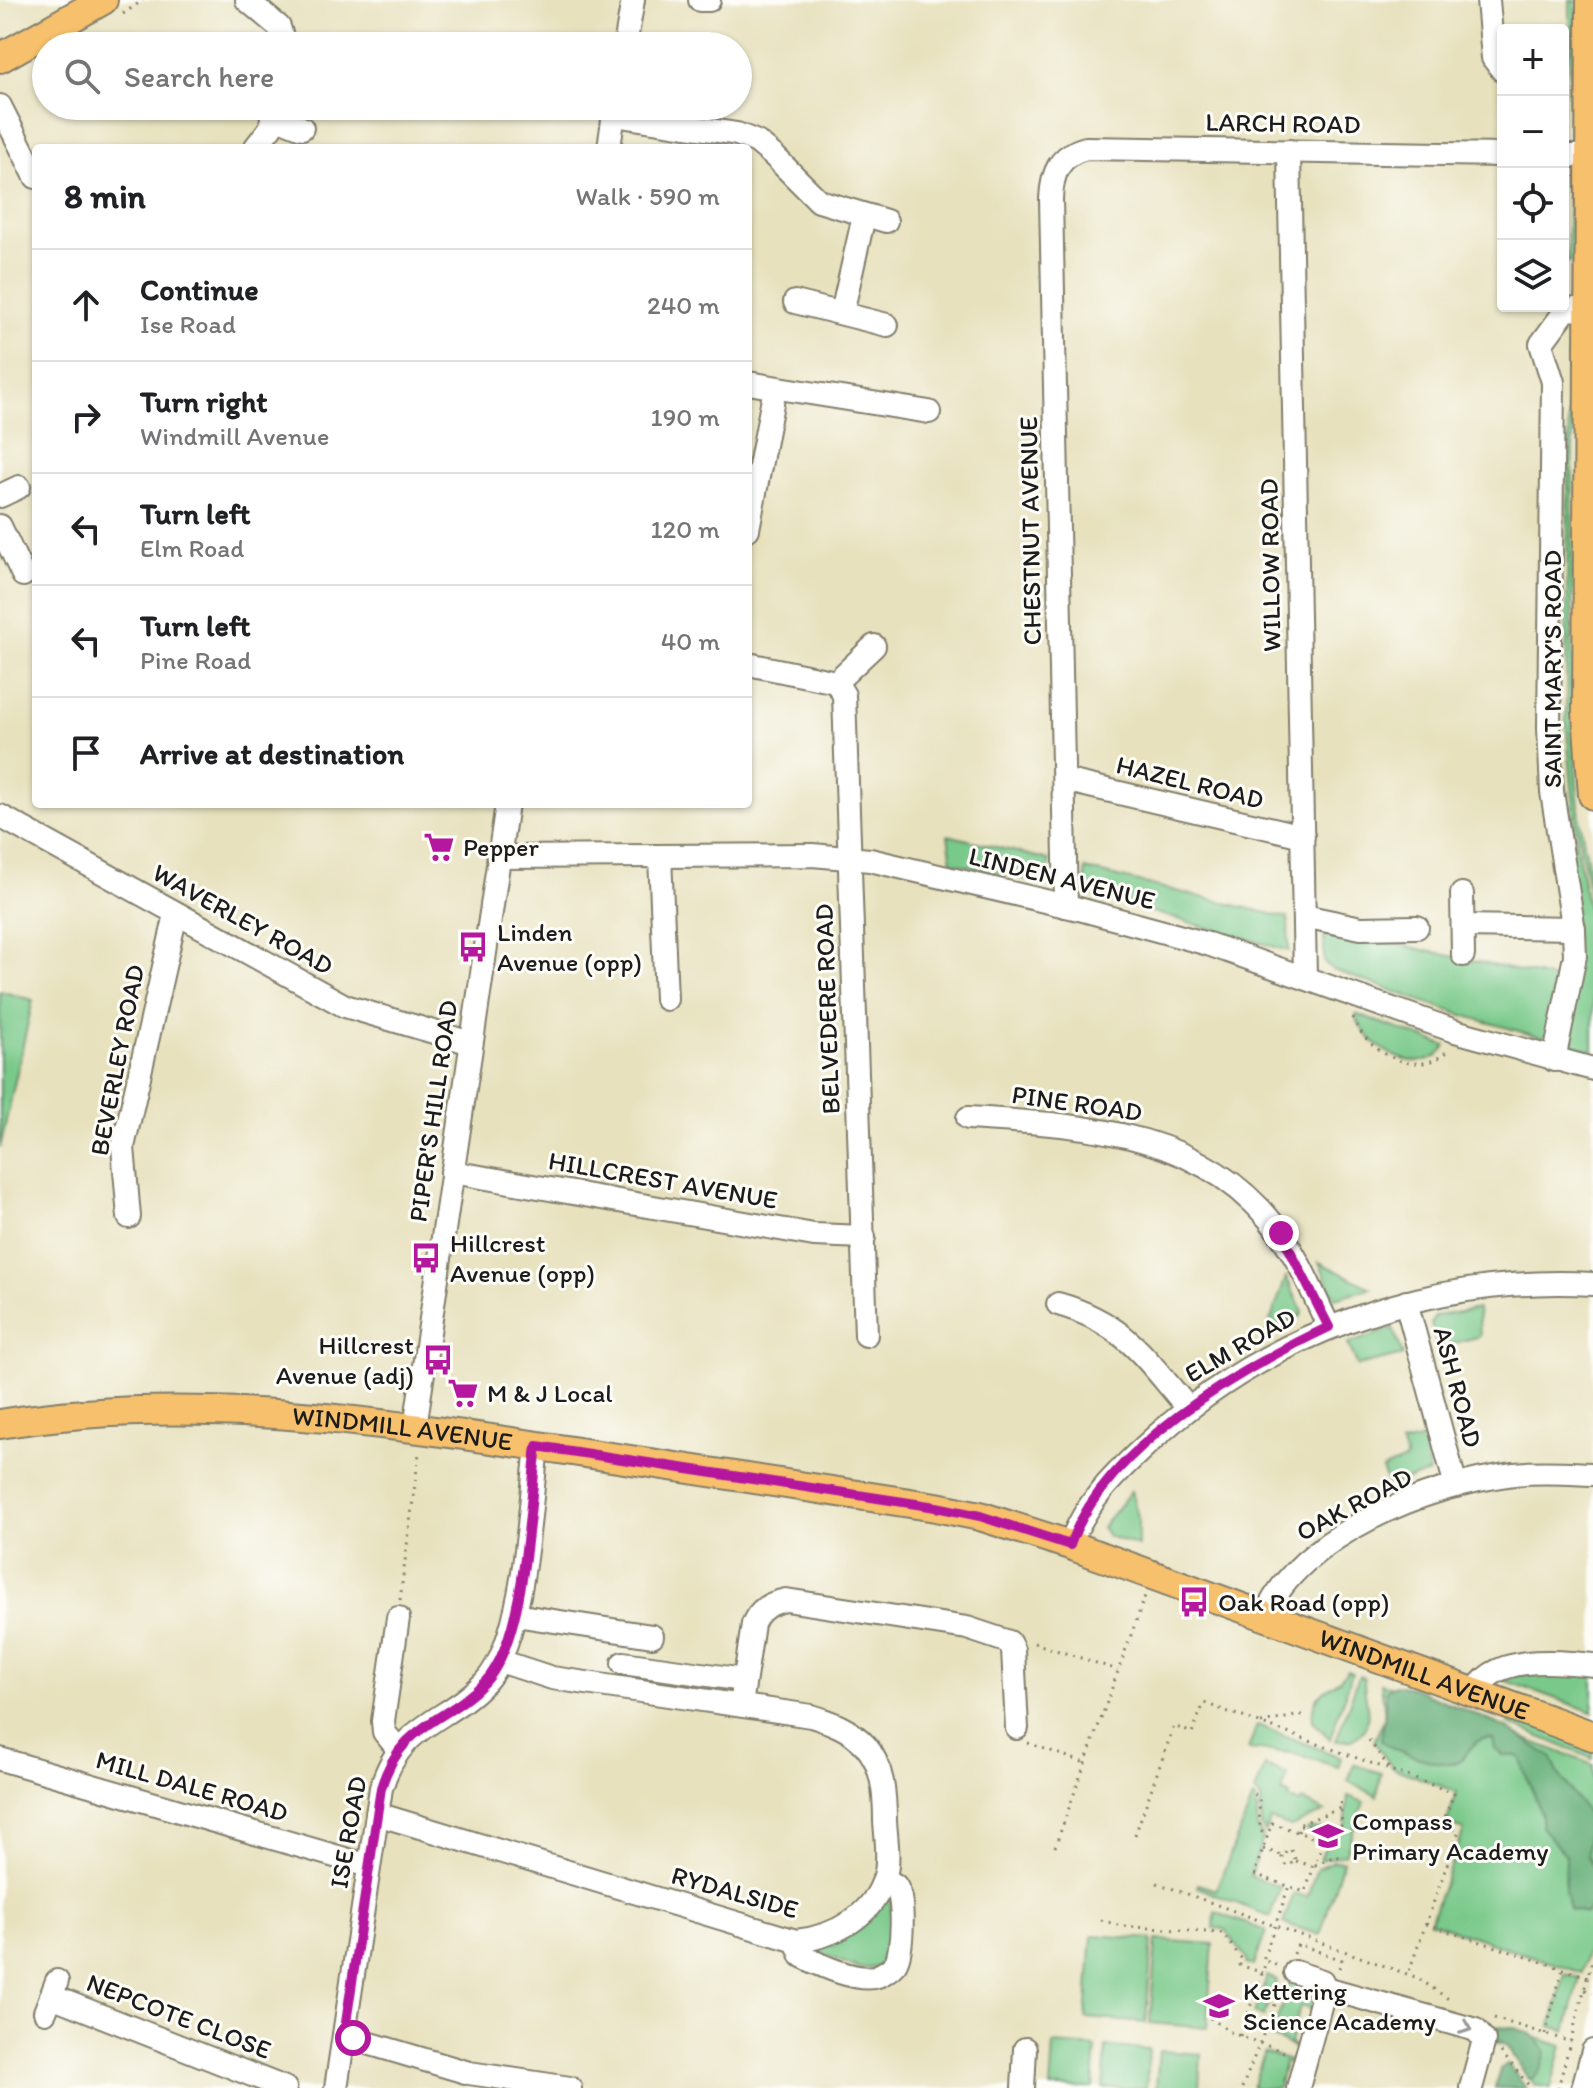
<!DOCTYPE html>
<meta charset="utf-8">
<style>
:root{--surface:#fff;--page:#f2f2f2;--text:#202124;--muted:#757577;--line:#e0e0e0}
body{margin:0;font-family:Itim,sans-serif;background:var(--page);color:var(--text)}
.controls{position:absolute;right:24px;top:24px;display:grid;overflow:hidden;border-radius:8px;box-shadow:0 2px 6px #0004}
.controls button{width:72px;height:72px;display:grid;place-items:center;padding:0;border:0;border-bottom:2px solid var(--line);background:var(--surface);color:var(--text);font:40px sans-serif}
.stop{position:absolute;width:24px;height:24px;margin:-18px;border:6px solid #b5179e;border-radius:50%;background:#fff}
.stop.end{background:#b5179e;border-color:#fff;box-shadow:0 2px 8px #0008}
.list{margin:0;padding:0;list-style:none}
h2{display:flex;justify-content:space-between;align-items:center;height:104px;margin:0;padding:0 32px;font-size:34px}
h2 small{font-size:26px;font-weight:400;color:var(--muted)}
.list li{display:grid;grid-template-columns:52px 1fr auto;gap:24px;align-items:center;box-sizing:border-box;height:112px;padding:0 32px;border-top:2px solid var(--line)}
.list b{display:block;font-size:30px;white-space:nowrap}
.list p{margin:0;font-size:26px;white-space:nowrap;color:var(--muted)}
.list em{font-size:26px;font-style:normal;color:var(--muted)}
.icon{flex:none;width:44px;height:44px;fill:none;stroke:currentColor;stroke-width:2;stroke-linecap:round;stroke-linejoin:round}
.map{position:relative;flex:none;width:1593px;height:2088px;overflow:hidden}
.search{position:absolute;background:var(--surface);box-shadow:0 2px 6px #0004;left:32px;top:32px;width:720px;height:88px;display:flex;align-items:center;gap:20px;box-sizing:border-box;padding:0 28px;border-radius:44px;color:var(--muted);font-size:30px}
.panel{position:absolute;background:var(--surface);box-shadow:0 2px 6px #0004;left:32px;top:144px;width:720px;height:664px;border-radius:8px}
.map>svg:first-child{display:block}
</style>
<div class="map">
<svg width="1593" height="2088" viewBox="0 0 1593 2088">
<rect width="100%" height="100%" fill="#fdfcf7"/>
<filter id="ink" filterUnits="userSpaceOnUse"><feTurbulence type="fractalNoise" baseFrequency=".0125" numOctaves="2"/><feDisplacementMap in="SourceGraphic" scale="16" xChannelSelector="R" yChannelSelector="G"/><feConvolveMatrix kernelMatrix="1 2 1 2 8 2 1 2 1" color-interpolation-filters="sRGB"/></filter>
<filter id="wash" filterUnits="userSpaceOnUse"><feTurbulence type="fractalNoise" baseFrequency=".006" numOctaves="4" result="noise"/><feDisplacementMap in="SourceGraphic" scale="32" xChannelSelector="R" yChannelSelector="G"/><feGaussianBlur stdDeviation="1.8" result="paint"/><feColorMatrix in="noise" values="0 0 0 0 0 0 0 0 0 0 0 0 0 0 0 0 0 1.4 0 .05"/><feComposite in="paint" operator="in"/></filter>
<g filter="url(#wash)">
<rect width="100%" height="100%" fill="#e7e1bd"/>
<g fill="#79c98a" stroke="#4a7253" stroke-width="2">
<path d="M1570,0H1576V119L1570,135Z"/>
<path d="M1568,174L1575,190L1574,262H1568Z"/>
<path d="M1569,332L1573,341L1572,721L1580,821L1593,890V910L1575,821L1566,721Z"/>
<path d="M1563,774L1593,936V1051L1568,1043L1558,776Z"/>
<path d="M948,835L1049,860V878L1040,884L952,862Z"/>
<path d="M1085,869L1288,918L1289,951L1086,893Z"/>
<path d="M1324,928L1559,980L1548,1031L1543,1038L1459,1014L1333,970L1324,962Z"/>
<path d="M0,991L33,1000L0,1148Z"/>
<path d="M1356,1014L1446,1046C1426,1082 1362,1048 1356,1014Z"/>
<path d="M1319,1262L1371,1288L1335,1298Z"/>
<path d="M1286,1277L1303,1312L1301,1316L1266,1333Z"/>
<path d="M1478,1309L1480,1336L1437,1348L1431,1323L1435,1316Z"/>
<path d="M1393,1328L1403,1355L1358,1366L1348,1344Z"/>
<path d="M1424,1439L1429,1473L1389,1486L1382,1470L1407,1459L1401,1444Z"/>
<path d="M1131,1491L1138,1517V1546L1108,1536L1102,1527Z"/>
<path d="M1347,1671L1352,1673L1330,1739L1313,1721C1309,1689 1333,1692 1347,1671Z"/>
<path d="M1525,1672L1593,1673V1712L1501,1679Z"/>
<path d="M1359,1676L1364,1678C1363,1702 1379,1725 1352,1740L1336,1741Z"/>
<path d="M1381,1683L1593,1765V1929L1582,1973L1430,1922L1464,1830L1446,1824L1457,1792L1393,1768L1374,1742L1385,1717Z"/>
<path d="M1510,1718L1593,1745V1759L1509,1724Z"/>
<path d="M1257,1725L1341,1757L1338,1767L1292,1753L1248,1749Z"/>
<path d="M1354,1764L1381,1773L1377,1796L1348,1781Z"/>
<path d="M1265,1766L1288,1775L1282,1792L1290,1796L1289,1799L1300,1803L1302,1800L1325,1812L1291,1827L1270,1820L1265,1833L1261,1826V1798L1255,1792Z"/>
<path d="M1348,1796L1364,1802L1345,1854L1320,1860L1328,1839L1306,1831L1307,1829L1345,1828Z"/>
<path d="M1253,1798L1257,1801V1827L1263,1838L1250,1876L1280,1887L1270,1917L1197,1887L1198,1884L1216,1890Z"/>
<path d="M1333,1861H1343L1320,1935L1283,1923L1294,1893L1307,1897L1317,1868Z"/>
<path d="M890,1893L895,1940L884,1966L860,1969L815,1951Z"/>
<path d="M1215,1912L1266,1931L1254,1966L1246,1964L1247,1959L1224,1929L1214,1928Z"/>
<path d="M1092,1935L1152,1939L1146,2023L1086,2018Z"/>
<path d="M1156,1940L1213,1944L1207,2028L1150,2023Z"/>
<path d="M1565,1974L1580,1978L1566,2031L1551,2026Z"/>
<path d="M1267,1976L1277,1980L1264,2016L1254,2013Z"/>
<path d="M1290,1981L1307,1986L1314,1999L1312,2009L1300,2006L1290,2044L1302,2048L1301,2051L1271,2037Z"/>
<path d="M1497,2026L1562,2046L1551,2088L1535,2085L1506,2045L1493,2042Z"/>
<path d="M1053,2044L1096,2047L1093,2088H1050Z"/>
<path d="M1106,2047L1149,2049L1146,2088H1103Z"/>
<path d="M1159,2051L1201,2054L1199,2088H1156Z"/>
<path d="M1264,2053L1298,2063L1297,2066L1284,2063L1278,2088H1252Z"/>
</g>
<g fill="#62ad76" stroke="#3f6449" stroke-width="2">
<path d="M1394,1685L1413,1688L1509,1729L1551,1757L1558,1773L1588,1814L1587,1856L1593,1868V1900L1586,1914L1569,1909L1565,1891L1566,1855L1541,1827C1544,1805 1525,1782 1521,1759L1515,1755H1503L1495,1749L1493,1739C1472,1735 1472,1753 1458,1761C1443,1769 1394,1751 1381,1741C1384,1723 1386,1708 1386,1690Z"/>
<path d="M1513,2027L1531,2034L1546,2050C1544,2061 1542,2077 1528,2079L1508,2045L1496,2039L1498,2028Z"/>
<path d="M1508,2064L1526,2088H1495L1500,2069Z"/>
</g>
</g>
<g filter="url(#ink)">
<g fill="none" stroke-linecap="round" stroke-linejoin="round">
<g stroke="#827e6c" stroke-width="26">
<g id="minor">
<path d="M247,0L279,27L285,46"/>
<path d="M700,0H709"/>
<path d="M1488,0L1493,58L1503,71"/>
<path d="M625,46L633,0"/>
<path d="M0,106L36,177"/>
<path d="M614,115L737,134L757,142L775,157L819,201L886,221"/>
<path d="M274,117L302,128"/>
<path d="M255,148L271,127L273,106"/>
<path d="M609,148L615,106"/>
<path d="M1289,151L1305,977"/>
<path d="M1563,156H1590"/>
<path d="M795,302L887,325"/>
<path d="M842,313L864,216"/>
<path d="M748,383L929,412"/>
<path d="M0,496L19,487"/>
<path d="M0,526L23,575"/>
<path d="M748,529L775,388"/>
<path d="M748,664L836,682"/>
<path d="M836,682L844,695L866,1335"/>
<path d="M836,682L874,646"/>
<path d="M1064,780L1303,836"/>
<path d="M0,816L345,1006L471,1043"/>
<path d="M660,856L666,999"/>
<path d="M498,857L812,855L870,860L1079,909L1208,944L1455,1031L1593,1069"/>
<path d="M1462,894L1463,955"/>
<path d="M1066,906L1051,199C1052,173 1059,155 1086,148L1503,155"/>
<path d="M1304,916L1361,928L1417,927"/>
<path d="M1463,926L1574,928"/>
<path d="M1554,1060L1575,956L1574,931L1552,792L1549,728L1553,382L1541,344L1566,310L1589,308"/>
<path d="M968,1118C1083,1125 1208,1130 1281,1235C1301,1263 1314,1296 1329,1327"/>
<path d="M452,1172L814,1235L864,1237"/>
<path d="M129,1217L123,1147L176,914"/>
<path d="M1406,1302L1456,1486"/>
<path d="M1058,1304C1125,1323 1145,1358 1188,1408"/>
<path d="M415,1427L507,804"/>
<path d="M1070,1545C1084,1505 1112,1477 1142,1449C1263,1334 1427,1275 1593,1284"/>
<path d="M515,1615L652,1636"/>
<path d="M398,1618L383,1721L384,1732L398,1749"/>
<path d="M1264,1618C1297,1535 1430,1484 1514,1474C1540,1471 1567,1473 1593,1474"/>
<path d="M623,1663L744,1680"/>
<path d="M1474,1695C1491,1654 1555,1661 1593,1665"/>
<path d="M741,1705L753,1624C759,1609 770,1603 786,1600L967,1628L1009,1642L1013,1650L1017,1728"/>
<path d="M0,1759L369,1866"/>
<path d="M377,1814L796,1941C834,1937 874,1916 885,1876C890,1859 886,1838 885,1821C885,1795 883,1765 865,1745C850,1729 831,1722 811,1716L552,1678L500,1661"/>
<path d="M796,1941L802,1956C820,1965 854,1981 874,1977C880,1976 890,1970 895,1964C903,1953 905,1895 895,1885C894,1884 886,1880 884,1879"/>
<path d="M1295,1972L1322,1981L1328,1993"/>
<path d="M51,1996L285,2088"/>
<path d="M45,2012L57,1981"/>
<path d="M344,2036L469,2073L570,2088"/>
<path d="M336,2088L381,1788C401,1722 445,1724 485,1682C525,1639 530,1505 537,1446"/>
<path d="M1023,2088L1025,2049"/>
<path d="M1298,2088L1323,1995L1333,1990L1476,2030L1484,2040L1471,2088"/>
<path d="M1583,2088L1593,2051"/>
</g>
</g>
<g stroke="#827e6c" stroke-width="32">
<g id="major">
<path d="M1591,0L1587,712L1593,795"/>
<path d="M0,58L103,0"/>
<path id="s1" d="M0,1424C188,1393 373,1421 559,1449C685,1469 811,1488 936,1507L980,1516L1070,1545L1593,1736"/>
</g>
</g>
<g stroke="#827e6c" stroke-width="3" stroke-dasharray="2 6" stroke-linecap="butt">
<path d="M123,14L143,0"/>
<path d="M1353,1018C1366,1051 1417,1081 1447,1051"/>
<path d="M400,1600L419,1453"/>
<path d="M1034,1643L1118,1670"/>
<path d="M1261,1723L1306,1714"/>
<path d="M1369,1740L1390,1769"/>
<path d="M1028,1743L1085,1763"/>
<path d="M1254,1794L1259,1798L1260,1830L1267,1837"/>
<path d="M1272,1823L1323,1841L1305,1892L1254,1874Z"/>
<path d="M1300,1826H1342L1340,1800"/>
<path d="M1298,1832L1301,1824L1343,1807"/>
<path d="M1135,1835L1174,1726L1192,1733L1204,1703L1454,1793L1442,1826L1459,1831L1408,1974"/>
<path d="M1055,1847L1145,1596"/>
<path d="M1263,1849L1281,1855"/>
<path d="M1291,1850L1296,1861L1286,1866L1281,1855Z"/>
<path d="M1296,1861L1314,1867"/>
<path d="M1315,1865L1333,1857H1344"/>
<path d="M1157,1883L1418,1978L1450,2000"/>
<path d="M1101,1920L1121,1926L1222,1933L1242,1959L1240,1965L1263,1973"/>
<path d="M1426,1924L1588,1977"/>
<path d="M1294,1954L1298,1944L1342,1960L1338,1971"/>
<path d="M1276,1965L1263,1960L1289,1886"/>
<path d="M1585,1990L1593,1992"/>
<path d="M1210,2018L1232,2033L1287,2053"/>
<path d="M1494,2018L1571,2042"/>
<path d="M1545,2034L1563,1968"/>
<path d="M1240,2036L1266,1962"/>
<path d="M1501,2052L1531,2088"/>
<path d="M1242,2088L1282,1987"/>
<path d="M1558,2088L1593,1957"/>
</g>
<use href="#minor" stroke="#fff" stroke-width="22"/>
<use href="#major" stroke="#f7c06c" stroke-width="28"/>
</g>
<defs><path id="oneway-chevron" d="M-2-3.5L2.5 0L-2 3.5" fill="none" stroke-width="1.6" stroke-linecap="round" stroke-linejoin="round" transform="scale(2)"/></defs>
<use stroke="#999" href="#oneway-chevron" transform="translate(1466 2028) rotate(21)"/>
</g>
<g fill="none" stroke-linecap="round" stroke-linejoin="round" filter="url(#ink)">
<path stroke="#b5179e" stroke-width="10" d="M353,2038L344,2036L381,1788C401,1722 445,1724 485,1682C526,1639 529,1506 537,1446L936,1507L980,1516L1070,1545C1104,1448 1240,1369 1329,1327L1281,1233"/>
</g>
<defs>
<g id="supermarket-bare" transform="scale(2.4)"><path d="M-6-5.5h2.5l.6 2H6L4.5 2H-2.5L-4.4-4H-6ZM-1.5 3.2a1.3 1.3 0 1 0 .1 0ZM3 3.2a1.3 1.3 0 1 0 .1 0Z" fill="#b5179e" stroke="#fdfcf7" stroke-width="2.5" paint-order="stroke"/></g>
<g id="bus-bare" transform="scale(2.4)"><path d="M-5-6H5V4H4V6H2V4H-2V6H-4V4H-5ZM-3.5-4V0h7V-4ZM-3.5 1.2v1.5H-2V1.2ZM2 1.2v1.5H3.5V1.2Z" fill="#b5179e" stroke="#fdfcf7" stroke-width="2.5" paint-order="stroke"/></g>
<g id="school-bare" transform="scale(2.4)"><path d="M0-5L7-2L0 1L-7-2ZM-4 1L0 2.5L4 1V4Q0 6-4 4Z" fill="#b5179e" stroke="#fdfcf7" stroke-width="2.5" paint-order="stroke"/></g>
</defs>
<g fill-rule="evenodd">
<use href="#supermarket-bare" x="439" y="847"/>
<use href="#bus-bare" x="473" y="947"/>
<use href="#bus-bare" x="426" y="1258"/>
<use href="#bus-bare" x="438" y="1360"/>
<use href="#supermarket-bare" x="463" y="1393"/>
<use href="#bus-bare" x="1194" y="1602"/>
<use href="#school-bare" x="1328" y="1836"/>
<use href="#school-bare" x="1219" y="2006"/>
</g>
<g text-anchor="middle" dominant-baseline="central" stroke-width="6" stroke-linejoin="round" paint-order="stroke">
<g font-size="26" fill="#1c1c1c" stroke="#fdfcf7">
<text transform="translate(1283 123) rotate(1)">LARCH ROAD</text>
<text transform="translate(1030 531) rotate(-91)">CHESTNUT AVENUE</text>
<text transform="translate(1270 565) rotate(-91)">WILLOW ROAD</text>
<text transform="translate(1552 669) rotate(-90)">SAINT MARY'S ROAD</text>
<text transform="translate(1190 782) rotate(14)">HAZEL ROAD</text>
<text transform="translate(1062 878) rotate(14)">LINDEN AVENUE</text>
<text transform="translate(243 919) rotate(29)">WAVERLEY ROAD</text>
<text transform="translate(827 1009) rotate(-92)">BELVEDERE ROAD</text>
<text transform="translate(117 1060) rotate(-79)">BEVERLEY ROAD</text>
<text transform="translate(1077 1103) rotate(8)">PINE ROAD</text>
<text transform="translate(433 1111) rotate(-82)">PIPER'S HILL ROAD</text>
<text transform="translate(663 1180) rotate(10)">HILLCREST AVENUE</text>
<text transform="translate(1240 1345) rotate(-30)">ELM ROAD</text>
<text transform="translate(1458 1387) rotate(75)">ASH ROAD</text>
<text stroke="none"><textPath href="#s1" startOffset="404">WINDMILL AVENUE</textPath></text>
<text transform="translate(1354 1504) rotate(-28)">OAK ROAD</text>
<text stroke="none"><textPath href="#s1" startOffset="1460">WINDMILL AVENUE</textPath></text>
<text transform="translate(192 1786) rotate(16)">MILL DALE ROAD</text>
<text transform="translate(348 1832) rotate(-80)">ISE ROAD</text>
<text transform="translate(735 1892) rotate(16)">RYDALSIDE</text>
<text transform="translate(179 2016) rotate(21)">NEPCOTE CLOSE</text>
</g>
<g font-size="26" fill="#1c1c1c" stroke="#fdfcf7" text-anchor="start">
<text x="463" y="847">Pepper</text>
<text x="497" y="932">Linden<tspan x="497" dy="30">Avenue (opp)</tspan></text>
<text x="450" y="1243">Hillcrest<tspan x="450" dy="30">Avenue (opp)</tspan></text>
<text x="414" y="1345" text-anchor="end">Hillcrest<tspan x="414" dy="30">Avenue (adj)</tspan></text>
<text x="487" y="1393">M &amp; J Local</text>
<text x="1218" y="1602">Oak Road (opp)</text>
<text x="1352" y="1821">Compass<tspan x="1352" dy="30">Primary Academy</tspan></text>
<text x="1243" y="1991">Kettering<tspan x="1243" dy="30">Science Academy</tspan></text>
</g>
</g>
</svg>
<div class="controls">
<button>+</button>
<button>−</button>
<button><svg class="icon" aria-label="locate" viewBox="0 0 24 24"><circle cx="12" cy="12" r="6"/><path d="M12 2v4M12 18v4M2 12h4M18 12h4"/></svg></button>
<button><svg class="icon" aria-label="layers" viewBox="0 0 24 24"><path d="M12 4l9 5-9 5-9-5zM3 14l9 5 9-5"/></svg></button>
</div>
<div class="stop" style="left:353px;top:2038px"></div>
<div class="stop end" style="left:1281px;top:1233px"></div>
<div class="search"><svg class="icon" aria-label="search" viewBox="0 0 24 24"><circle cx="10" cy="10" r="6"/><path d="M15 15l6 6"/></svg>Search here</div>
<section class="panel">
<h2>8 min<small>Walk · 590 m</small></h2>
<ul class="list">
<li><svg class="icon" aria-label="ahead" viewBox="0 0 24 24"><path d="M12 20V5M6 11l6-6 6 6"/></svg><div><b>Continue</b><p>Ise Road</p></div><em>240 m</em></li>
<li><svg class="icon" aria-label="right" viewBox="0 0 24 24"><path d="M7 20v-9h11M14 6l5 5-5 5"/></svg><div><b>Turn right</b><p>Windmill Avenue</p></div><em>190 m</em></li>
<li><svg class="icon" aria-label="left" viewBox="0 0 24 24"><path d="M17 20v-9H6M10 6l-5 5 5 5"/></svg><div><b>Turn left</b><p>Elm Road</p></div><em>120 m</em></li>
<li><svg class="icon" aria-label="left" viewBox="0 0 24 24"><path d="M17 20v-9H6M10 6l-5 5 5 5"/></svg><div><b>Turn left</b><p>Pine Road</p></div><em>40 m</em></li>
<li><svg class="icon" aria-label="arrive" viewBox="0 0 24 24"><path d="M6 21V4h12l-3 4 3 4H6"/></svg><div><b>Arrive at destination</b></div></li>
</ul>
</section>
</div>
